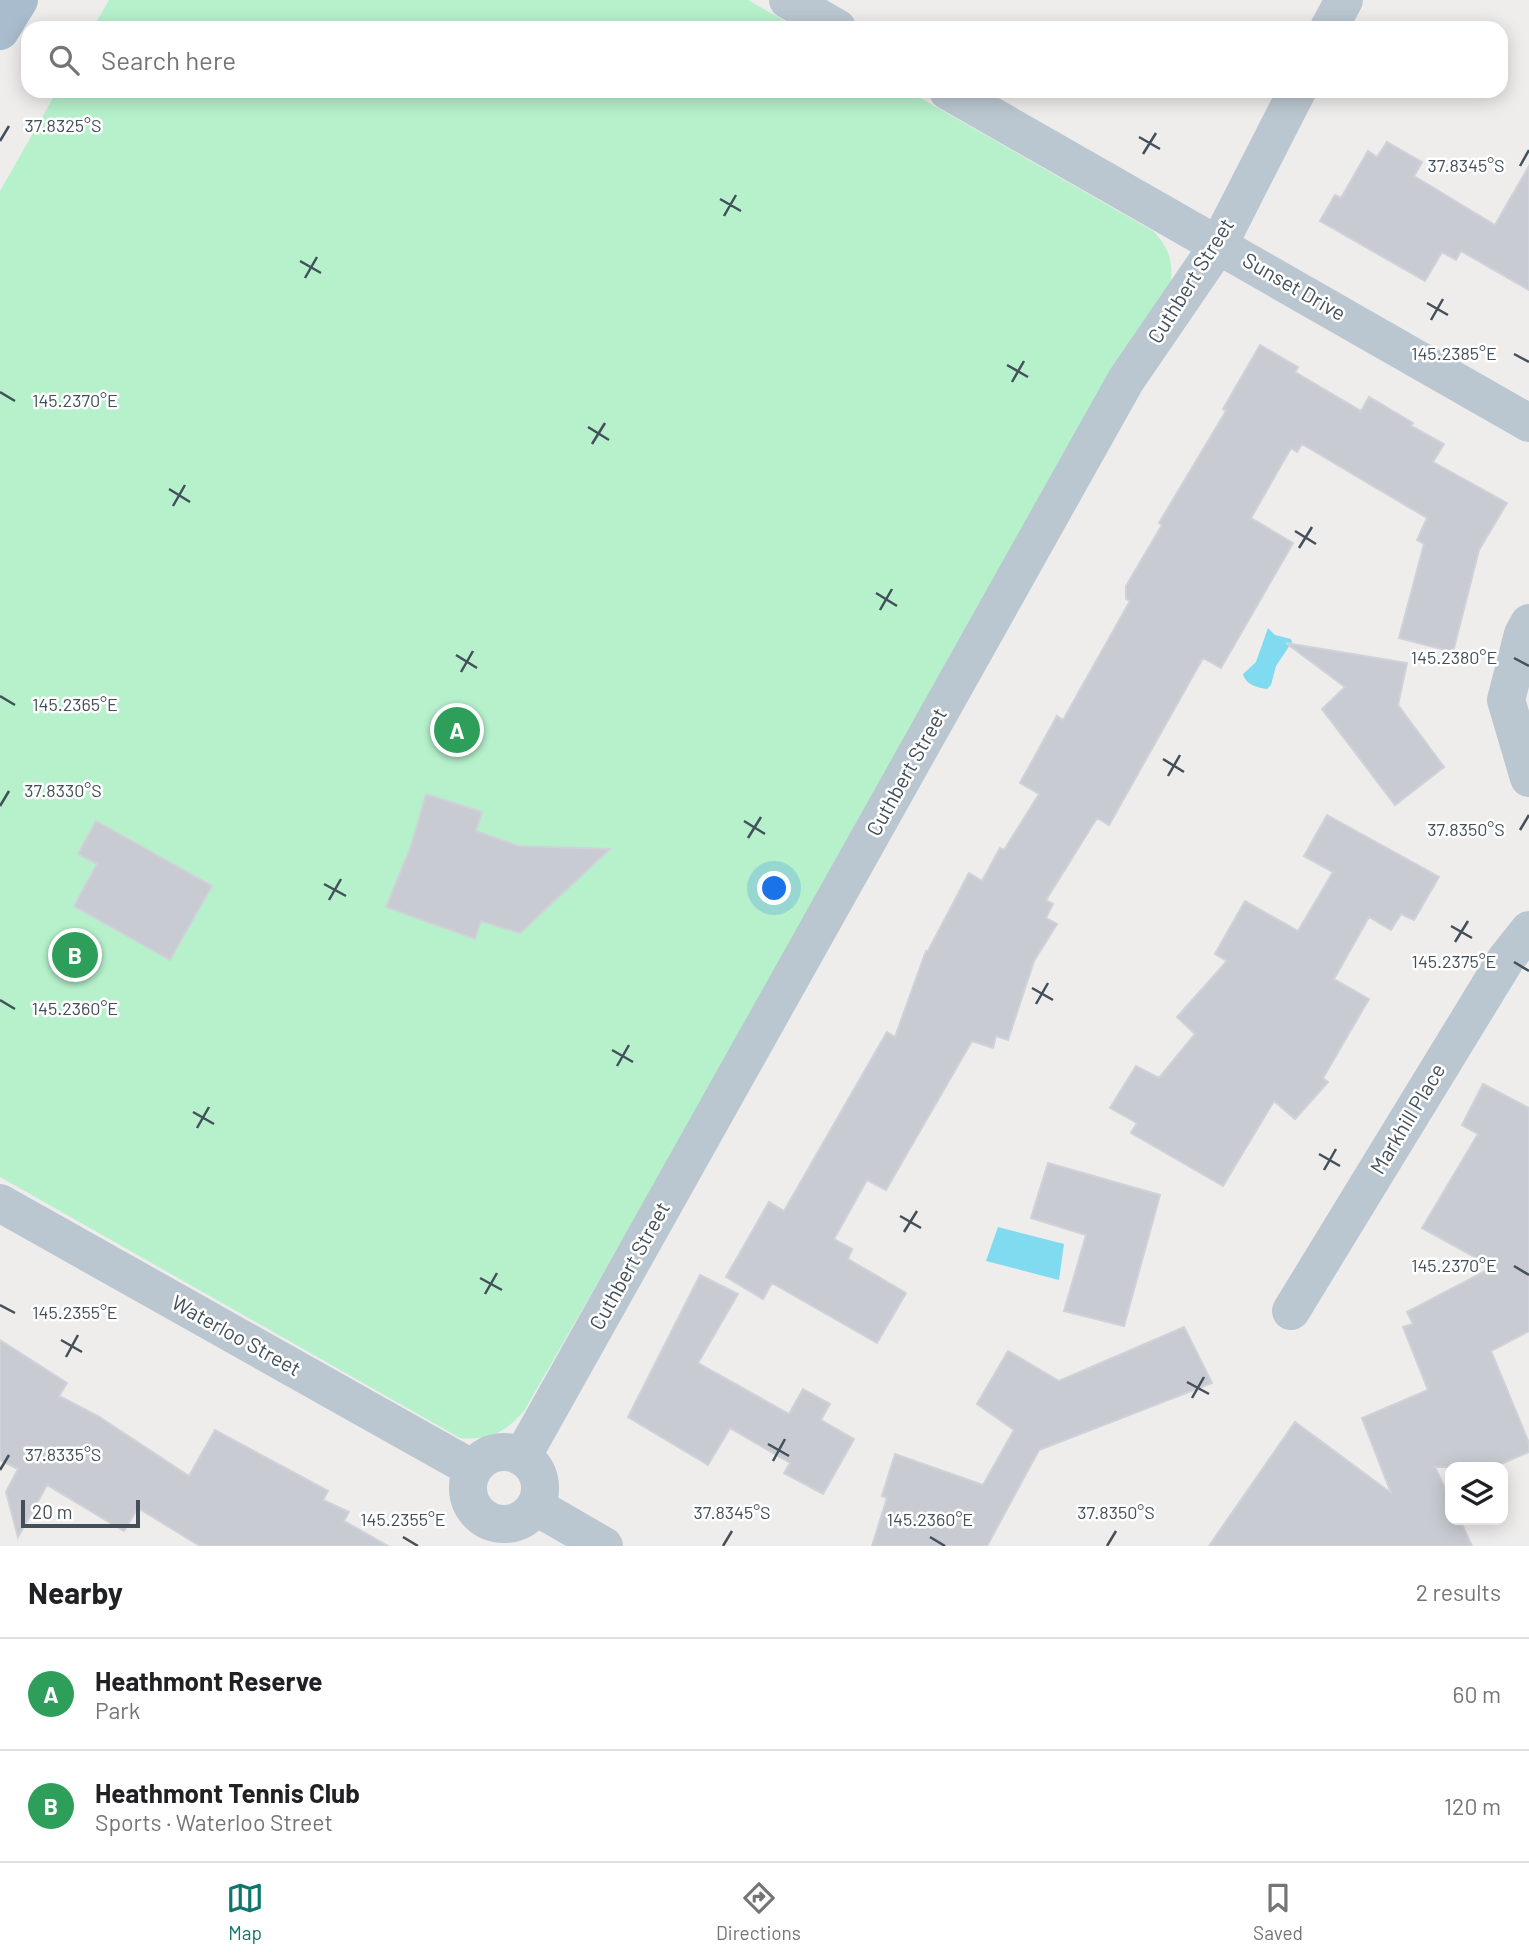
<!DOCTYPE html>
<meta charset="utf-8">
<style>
:root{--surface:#fff;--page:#f6f6f6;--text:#202124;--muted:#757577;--line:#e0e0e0;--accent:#0f766e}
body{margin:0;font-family:Barlow,sans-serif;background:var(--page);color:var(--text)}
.controls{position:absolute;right:21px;bottom:21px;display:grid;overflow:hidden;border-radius:14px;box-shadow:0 4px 18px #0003}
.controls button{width:63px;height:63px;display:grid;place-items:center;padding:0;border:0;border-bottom:2px solid var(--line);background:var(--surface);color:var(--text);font:35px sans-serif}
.scale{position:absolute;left:21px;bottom:18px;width:119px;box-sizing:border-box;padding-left:7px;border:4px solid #43505a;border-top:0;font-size:19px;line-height:24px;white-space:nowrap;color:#43505a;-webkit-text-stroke:5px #fff;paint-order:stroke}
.you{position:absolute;left:775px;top:889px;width:24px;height:24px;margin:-18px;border:5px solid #fff;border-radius:50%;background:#1a73e8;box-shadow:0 0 0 10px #1a73e833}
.badge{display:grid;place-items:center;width:46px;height:46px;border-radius:50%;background:var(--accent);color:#fff;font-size:23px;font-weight:700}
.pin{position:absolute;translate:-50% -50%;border:4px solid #fff;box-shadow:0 2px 7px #0006}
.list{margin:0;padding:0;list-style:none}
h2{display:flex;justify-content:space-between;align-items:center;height:91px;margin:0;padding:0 28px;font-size:30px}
h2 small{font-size:23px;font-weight:400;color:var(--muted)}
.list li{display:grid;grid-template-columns:46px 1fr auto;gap:21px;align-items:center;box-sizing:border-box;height:112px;padding:0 28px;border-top:2px solid var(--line)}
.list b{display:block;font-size:26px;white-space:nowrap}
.list p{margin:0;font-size:23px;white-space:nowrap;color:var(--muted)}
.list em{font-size:23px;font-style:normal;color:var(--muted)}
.icon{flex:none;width:38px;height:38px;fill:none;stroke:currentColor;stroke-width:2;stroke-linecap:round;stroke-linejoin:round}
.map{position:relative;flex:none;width:1529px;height:1546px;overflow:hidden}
.search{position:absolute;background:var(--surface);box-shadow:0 4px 18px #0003;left:21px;right:21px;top:21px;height:77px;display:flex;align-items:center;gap:18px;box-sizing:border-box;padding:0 24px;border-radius:21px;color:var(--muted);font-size:26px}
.sheet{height:315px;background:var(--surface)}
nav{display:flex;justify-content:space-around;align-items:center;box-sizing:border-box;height:98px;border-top:2px solid var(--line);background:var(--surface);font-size:19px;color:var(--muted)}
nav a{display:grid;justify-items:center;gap:4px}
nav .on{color:var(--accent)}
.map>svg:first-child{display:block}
.green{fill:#b6f1cc}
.water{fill:#80daf0}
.building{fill:#c8cbd1;stroke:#cfd2d8;stroke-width:2}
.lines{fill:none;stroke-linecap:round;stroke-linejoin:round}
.minor{stroke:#bbc7d0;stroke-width:38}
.major{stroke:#a9bccd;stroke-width:38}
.ticks{fill:none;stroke:#43505a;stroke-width:2.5}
.labels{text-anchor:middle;stroke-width:5;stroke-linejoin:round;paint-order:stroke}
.street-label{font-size:21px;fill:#43505a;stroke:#fff}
.ticks-label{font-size:18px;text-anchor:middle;fill:#43505a;stroke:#fff;stroke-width:5;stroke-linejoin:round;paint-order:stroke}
</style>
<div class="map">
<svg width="1529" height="1546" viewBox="0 0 1529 1546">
<rect width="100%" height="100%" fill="#efecec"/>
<!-- green -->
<path class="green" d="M109,0H748L797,28H93Z
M57,91H908L1153,231C1169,247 1173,261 1171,284L524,1411C506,1432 488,1441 460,1438L0,1177V191Z"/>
<!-- water -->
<path class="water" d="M1268,628L1275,635L1291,639L1292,642L1276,666L1271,685L1267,689C1258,688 1245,684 1243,674L1256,662Z
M998,1227L1064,1244L1059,1280L986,1261Z"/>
<!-- building -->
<path class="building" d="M1387,142L1422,162L1414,176L1495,225L1529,166V290L1461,251L1456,260L1442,252L1425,281L1320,221L1335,195L1341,198L1368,151L1377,157Z
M1260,345L1298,367L1295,372L1361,411L1369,397L1413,423L1411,426L1444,444L1433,462L1507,503L1479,550L1453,652L1399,638L1424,544L1417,540L1427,518L1302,444L1297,452L1291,448L1251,518L1293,543L1221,668L1203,658L1109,825L1097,818L1046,900L1053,904L1046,918L1057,924L1034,961L1008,1040L996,1036L993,1048L972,1041L886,1190L867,1180L834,1239L852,1249L848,1259L906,1293L877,1343L772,1283L763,1299L726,1277L769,1202L784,1211L887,1032L895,1037L926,951H928L969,873L982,881L1000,848L1004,850L1039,794L1020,783L1057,716L1063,720L1130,601L1126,599V586L1162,525L1159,523L1226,411L1223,409Z
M1286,643L1407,663L1398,705L1444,767L1395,805L1322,709L1345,687Z
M426,794L482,812L476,831L519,846L610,849L520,933L481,921L475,939L386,907L411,846Z
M1327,815L1439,877L1414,920L1401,914L1391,930L1369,917L1334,979L1369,999L1323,1078L1328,1082L1295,1119L1274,1101L1223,1186L1131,1133L1137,1123L1110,1108L1136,1066L1159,1078L1195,1034L1177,1017L1227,961L1215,954L1245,901L1298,931L1333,872L1304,856Z
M96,821L212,886L170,960L74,906L97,864L78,854Z
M1483,1084L1529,1108V1331L1491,1351L1529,1443V1452L1494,1467H1435L1450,1499V1520H1460L1472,1546H1209L1295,1422L1391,1493L1362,1418L1428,1390L1403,1327L1413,1324L1407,1312L1493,1267L1422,1228L1478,1134L1462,1125Z
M1048,1163L1160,1195L1124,1326L1064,1311L1086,1235L1031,1218Z
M700,1275L738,1294L698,1363L789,1414L803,1389L830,1404L821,1420L854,1439L823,1494L784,1473L790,1463L730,1428L708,1465L628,1417Z
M1184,1327L1212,1383L1039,1450L987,1546H872L887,1498L882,1496L895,1454L983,1485L1014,1430L977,1404L1008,1351L1059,1381Z
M0,1340L67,1383L59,1396L98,1416L189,1476L215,1430L328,1491L323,1500L349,1512L344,1521L388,1546H200L138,1508L124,1531L47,1485L18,1537L6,1492L18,1469L0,1460Z"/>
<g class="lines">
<!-- minor -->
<path class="minor" d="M788,0L837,28
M1329,28L1344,0
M948,91L1529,423
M1529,623L1523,634L1506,700L1529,778
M0,1203L473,1469
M1291,1311L1506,959L1529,930
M468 1488a36 36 0 1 1 72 0a36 36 0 1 1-72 0Z
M522,1457L1126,380L1219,244L1297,91
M535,1506L604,1546"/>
<!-- major -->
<path class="major" d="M0,31L19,0"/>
</g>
<!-- ticks -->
<path class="ticks" d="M1139,137L1160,149M0,141L9,126M1143,154L1156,133M1520,166L1529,150M720,199L741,211M724,216L736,195M300,261L321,273M305,278L317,257M1427,303L1448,315M1431,320L1443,299M1514,354L1529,362M1007,365L1028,377M1012,382L1024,361M0,392L15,401M588,427L609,440M592,444L605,423M169,489L190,502M173,506L185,485M1295,531L1316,544M1299,548L1312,527M876,593L897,606M880,610L892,589M456,655L477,668M1514,658L1529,666M461,672L473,651M0,696L15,705M1163,759L1184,772M1168,776L1180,755M0,806L9,791M744,821L765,834M1520,830L1529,815M748,838L761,817M324,884L346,896M329,900L341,879M1451,926L1472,938M1455,942L1468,921M1514,962L1529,971M1032,988L1053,1000M0,1000L15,1009M1036,1004L1048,983M612,1050L633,1062M617,1066L629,1045M193,1112L214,1124M197,1128L209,1107M1319,1154L1340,1166M1324,1170L1336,1149M900,1216L921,1228M904,1232L917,1211M1514,1266L1529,1275M480,1278L502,1290M485,1294L497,1273M0,1305L15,1313M61,1340L82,1352M66,1357L78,1335M1187,1382L1209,1394M1192,1398L1204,1377M768,1444L789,1456M773,1461L785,1439M0,1470L9,1455M403,1537L418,1546M930,1537L945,1546M723,1546L732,1531M1107,1546L1116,1531"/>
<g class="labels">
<!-- street labels -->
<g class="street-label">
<text transform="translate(1191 281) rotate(-58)" y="7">Cuthbert Street</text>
<text transform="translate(1294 287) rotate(30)" y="7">Sunset Drive</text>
<text transform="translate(907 772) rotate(-61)" y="7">Cuthbert Street</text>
<text transform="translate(1408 1119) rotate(-59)" y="7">Markhill Place</text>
<text transform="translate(630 1266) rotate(-61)" y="7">Cuthbert Street</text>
<text transform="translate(236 1336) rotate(29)" y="7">Waterloo Street</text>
</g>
</g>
<g class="ticks-label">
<text x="63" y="132">37.8325°S</text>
<text x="1466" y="172">37.8345°S</text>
<text x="1454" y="360">145.2385°E</text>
<text x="75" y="407">145.2370°E</text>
<text x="1454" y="664">145.2380°E</text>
<text x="75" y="711">145.2365°E</text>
<text x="63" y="797">37.8330°S</text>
<text x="1466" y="836">37.8350°S</text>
<text x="1454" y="968">145.2375°E</text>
<text x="75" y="1015">145.2360°E</text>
<text x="1454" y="1272">145.2370°E</text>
<text x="75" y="1319">145.2355°E</text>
<text x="63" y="1461">37.8335°S</text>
<text x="732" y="1519">37.8345°S</text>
<text x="1116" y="1519">37.8350°S</text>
<text x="403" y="1526">145.2355°E</text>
<text x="930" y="1526">145.2360°E</text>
</g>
</svg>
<div class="controls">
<button><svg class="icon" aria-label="layers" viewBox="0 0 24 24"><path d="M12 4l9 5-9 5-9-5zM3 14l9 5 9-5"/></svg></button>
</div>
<div class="scale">20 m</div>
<div class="you"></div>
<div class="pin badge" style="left:457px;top:730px;background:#2e9e5b">A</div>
<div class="pin badge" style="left:75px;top:955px;background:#2e9e5b">B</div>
<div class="search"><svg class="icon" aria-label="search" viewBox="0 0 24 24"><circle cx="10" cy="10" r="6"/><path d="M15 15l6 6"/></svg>Search here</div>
</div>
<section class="sheet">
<h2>Nearby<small>2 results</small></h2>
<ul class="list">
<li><span class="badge" style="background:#2e9e5b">A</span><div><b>Heathmont Reserve</b><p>Park</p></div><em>60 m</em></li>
<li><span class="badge" style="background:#2e9e5b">B</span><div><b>Heathmont Tennis Club</b><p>Sports · Waterloo Street</p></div><em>120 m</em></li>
</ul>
</section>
<nav>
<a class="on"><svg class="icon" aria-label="map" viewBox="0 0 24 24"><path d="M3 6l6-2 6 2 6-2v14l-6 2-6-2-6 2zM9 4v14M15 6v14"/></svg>Map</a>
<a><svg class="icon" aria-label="directions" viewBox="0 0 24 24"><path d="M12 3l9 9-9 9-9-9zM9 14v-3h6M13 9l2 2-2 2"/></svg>Directions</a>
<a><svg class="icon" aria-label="saved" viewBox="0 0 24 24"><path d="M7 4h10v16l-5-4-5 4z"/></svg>Saved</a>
</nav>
